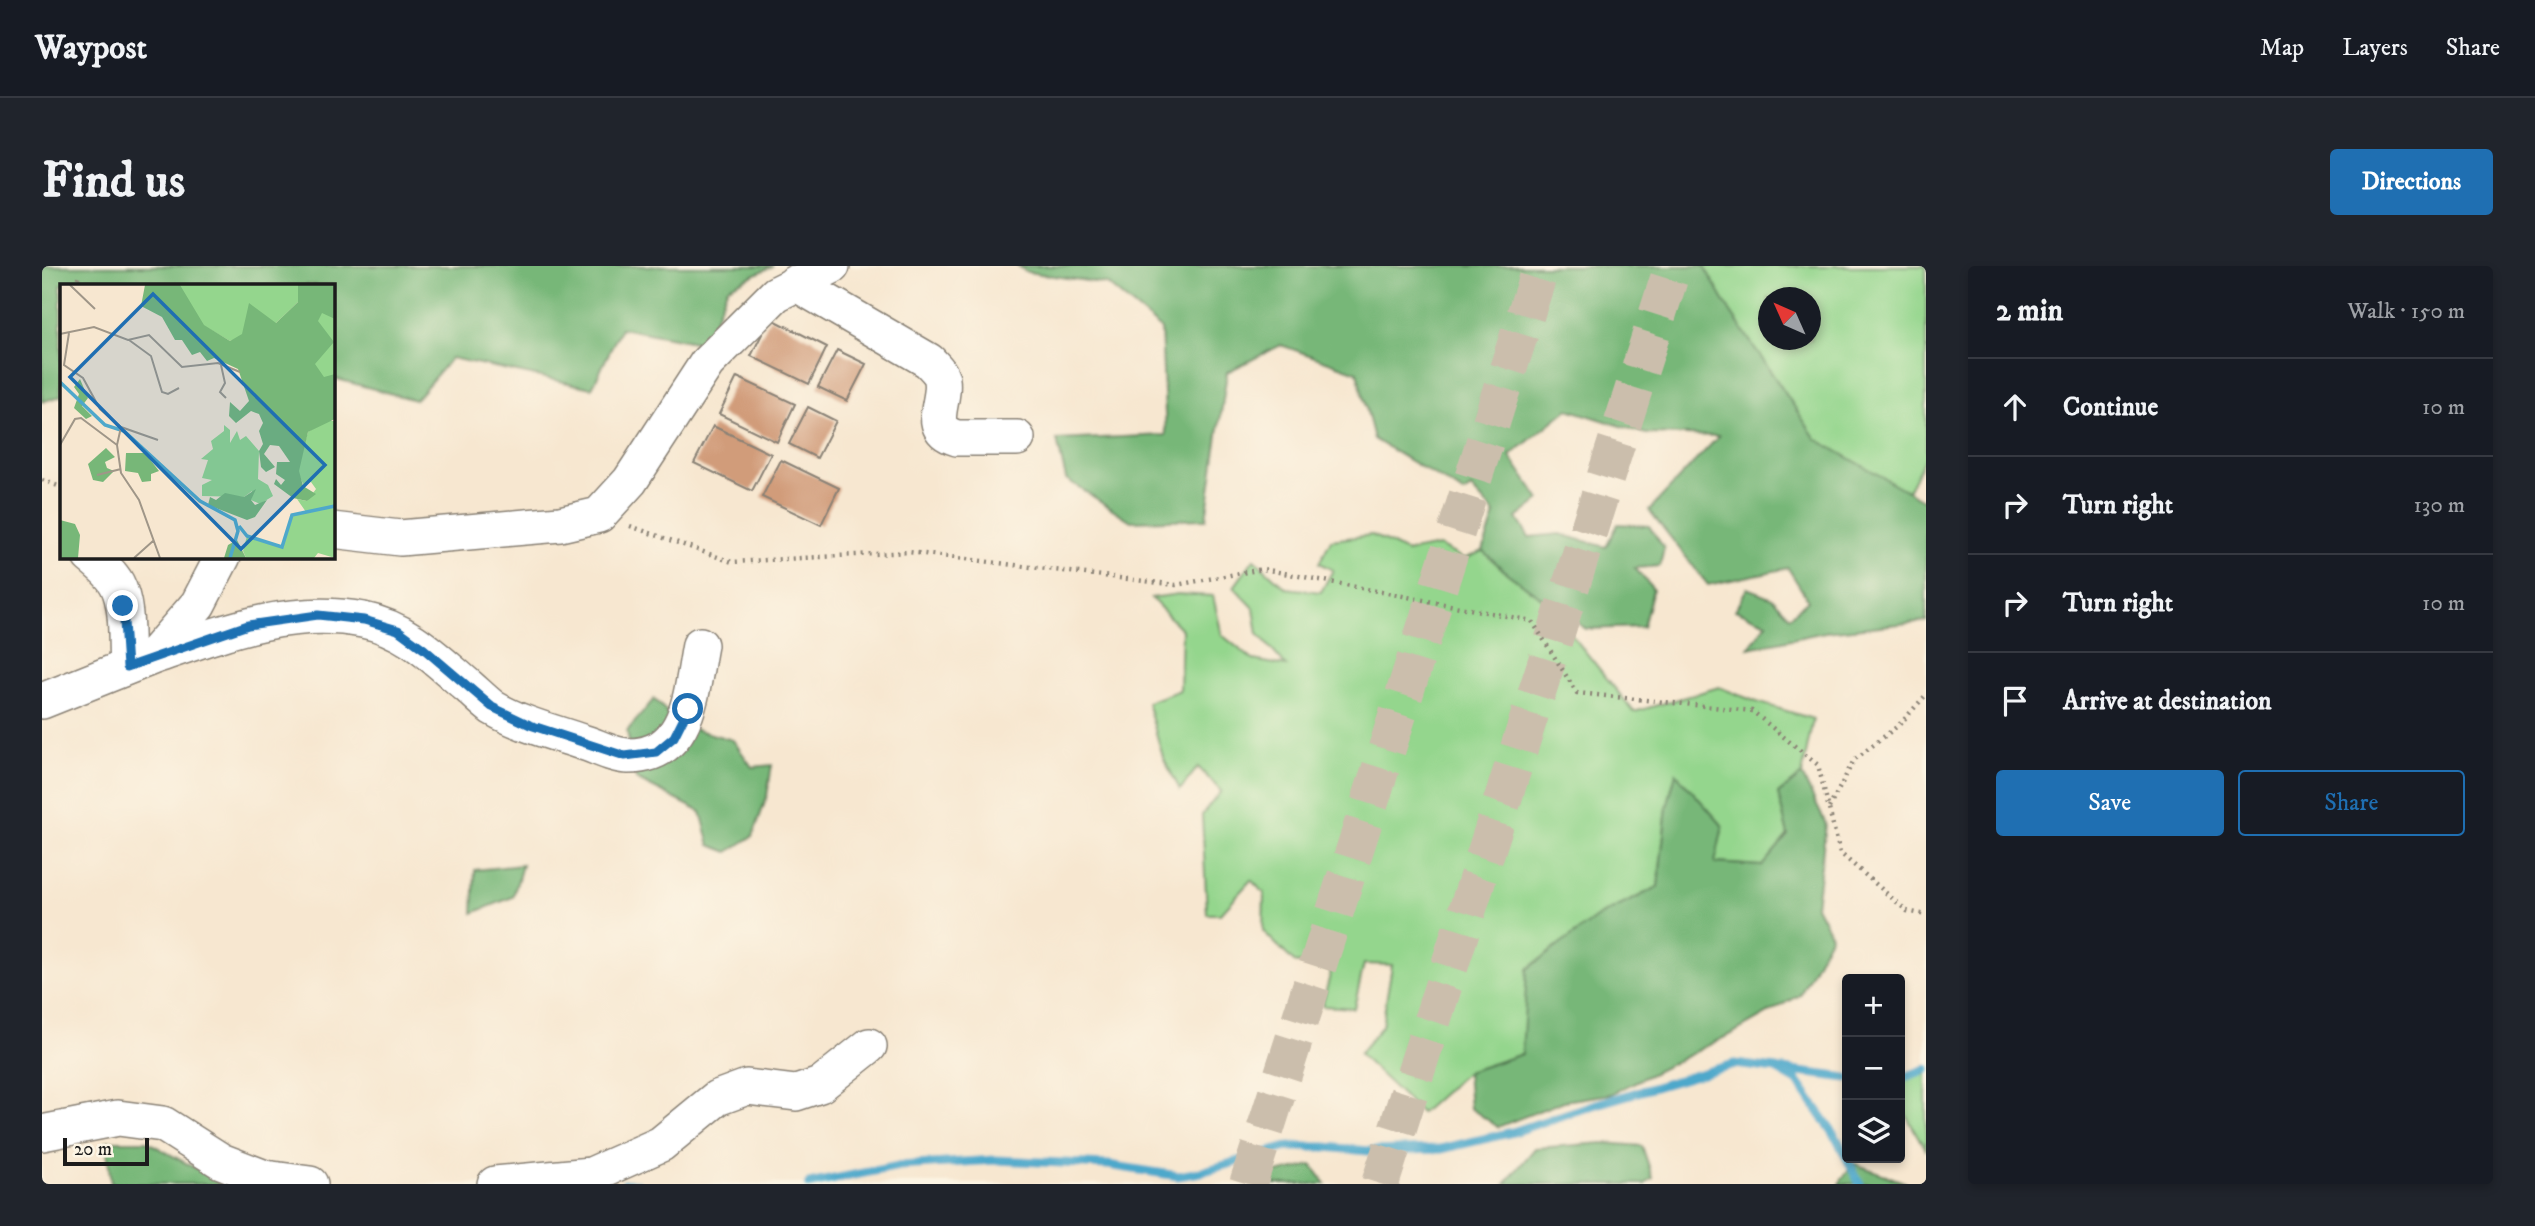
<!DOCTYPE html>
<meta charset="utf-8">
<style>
:root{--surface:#171b24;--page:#20242c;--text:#f1f3f6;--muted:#9ea1a6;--line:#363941;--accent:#1f6fb2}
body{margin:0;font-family:"IM FELL DW Pica",serif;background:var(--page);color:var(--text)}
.controls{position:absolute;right:21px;bottom:21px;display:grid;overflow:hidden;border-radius:7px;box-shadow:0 4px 10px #0003}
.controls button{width:63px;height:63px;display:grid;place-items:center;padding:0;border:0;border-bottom:2px solid var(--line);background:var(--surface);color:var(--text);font:35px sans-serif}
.compass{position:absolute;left:1716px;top:21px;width:63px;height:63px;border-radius:50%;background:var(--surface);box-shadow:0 4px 10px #0003;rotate:315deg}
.scale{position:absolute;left:21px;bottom:18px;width:86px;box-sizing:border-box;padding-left:7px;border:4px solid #1c1c1c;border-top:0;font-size:19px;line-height:24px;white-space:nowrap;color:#1c1c1c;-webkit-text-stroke:5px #fcf5e5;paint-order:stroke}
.stop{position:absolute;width:21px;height:21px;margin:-16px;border:5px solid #1f6fb2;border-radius:50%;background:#fff}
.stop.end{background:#1f6fb2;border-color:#fff;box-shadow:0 2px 7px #0008}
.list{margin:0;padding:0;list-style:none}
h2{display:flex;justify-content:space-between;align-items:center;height:91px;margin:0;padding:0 28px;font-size:30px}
h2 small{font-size:23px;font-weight:400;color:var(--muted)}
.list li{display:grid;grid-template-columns:46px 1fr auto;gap:21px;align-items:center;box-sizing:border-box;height:98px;padding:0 28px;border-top:2px solid var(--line)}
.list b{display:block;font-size:26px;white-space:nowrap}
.list em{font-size:23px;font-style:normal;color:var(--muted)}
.actions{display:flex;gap:14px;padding:21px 28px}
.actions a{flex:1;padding:16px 0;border:2px solid var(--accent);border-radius:7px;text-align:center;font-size:24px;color:var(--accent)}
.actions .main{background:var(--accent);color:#fff}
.icon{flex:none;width:38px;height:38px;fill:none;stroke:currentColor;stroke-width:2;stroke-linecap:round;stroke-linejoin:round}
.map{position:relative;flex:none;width:1884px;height:918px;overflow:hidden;border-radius:7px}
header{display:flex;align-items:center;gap:42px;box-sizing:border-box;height:98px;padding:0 35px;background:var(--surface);border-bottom:2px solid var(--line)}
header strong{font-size:33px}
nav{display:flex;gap:38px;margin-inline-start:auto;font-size:24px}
.intro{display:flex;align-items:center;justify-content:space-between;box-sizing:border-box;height:168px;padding:0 42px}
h1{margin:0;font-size:49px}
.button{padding:18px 32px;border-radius:7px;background:var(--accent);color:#fff;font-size:24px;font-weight:700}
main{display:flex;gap:42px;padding:0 42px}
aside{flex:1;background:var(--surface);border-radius:7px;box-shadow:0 4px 10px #0003}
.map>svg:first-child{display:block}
.green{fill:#94d68d;stroke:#587954;stroke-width:2;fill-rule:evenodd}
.forest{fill:#77b778;stroke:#4a6a4a;stroke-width:2}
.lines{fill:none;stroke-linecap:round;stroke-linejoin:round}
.stream{stroke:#4ea8cb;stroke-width:9}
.building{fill:#d19c7a}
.highway-tunnel{stroke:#cbbeac;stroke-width:38;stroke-dasharray:38 19;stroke-linecap:butt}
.minor-casing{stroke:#8a8276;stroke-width:38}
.path{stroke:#8a8276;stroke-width:4.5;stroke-dasharray:2 5;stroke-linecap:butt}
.minor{stroke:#fff;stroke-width:35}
.route{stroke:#1f6fb2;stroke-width:9}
.inset-river{fill:none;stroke:#4ea8cb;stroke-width:3.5}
.inset-road{fill:none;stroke:#9f9688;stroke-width:2}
.view{fill:#1f6fb2;fill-opacity:0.15;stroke:#1f6fb2;stroke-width:3.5}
.inset-edge{fill:none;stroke:#1c1c1c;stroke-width:3.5}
</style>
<header>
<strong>Waypost</strong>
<nav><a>Map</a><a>Layers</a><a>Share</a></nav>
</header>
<div class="intro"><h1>Find us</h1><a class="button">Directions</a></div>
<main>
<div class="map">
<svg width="1884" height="918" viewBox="0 0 1884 918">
<rect width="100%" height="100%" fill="#fcf5e5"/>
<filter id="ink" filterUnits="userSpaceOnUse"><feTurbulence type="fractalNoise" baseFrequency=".0143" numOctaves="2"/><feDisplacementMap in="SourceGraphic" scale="14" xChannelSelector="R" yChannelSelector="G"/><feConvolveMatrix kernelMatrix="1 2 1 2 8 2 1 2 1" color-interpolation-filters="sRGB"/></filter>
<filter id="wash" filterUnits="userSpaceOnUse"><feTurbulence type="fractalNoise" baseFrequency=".00686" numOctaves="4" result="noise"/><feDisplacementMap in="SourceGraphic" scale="28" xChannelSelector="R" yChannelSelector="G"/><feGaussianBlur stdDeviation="1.57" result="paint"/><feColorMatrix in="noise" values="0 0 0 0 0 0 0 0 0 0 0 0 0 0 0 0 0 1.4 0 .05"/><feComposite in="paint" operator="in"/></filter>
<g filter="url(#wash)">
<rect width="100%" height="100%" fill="#f7e7d0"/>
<!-- green -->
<path class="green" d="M1658,0H1884V189L1866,225L1758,181ZM1727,32H1769V74H1727Z
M1330,269L1364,286L1397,280L1422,293L1441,285L1466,308L1501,333L1592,446L1677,421L1715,436L1771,453L1760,509L1736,528L1746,569L1721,600L1672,597L1681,560L1634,508L1625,541L1616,621L1557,650L1480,788L1425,806L1379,847L1317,788L1340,760L1350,699L1322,698L1312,742L1280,740L1289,705L1252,696L1221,665L1222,627L1209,614L1178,648H1165L1160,549L1179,525L1156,501L1138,524L1121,491L1105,436L1138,424L1140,364L1109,332L1136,328L1171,330L1180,369L1211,394L1244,400L1216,368L1212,342L1192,321L1212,293L1244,322L1279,326L1291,304L1277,297L1289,274Z
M1884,803V885L1858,838V813Z"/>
<!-- forest -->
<path class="forest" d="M0,0H731L686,21L663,78L579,62L550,122L409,92L373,134L291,112L290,19H19V130L0,136Z
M976,0H1662L1688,45L1774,173L1881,234L1884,233V355L1783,366L1707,382L1725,357L1693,344L1705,322L1731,332L1748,350L1766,334L1746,302L1666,319L1607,244L1677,170L1604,168L1526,143L1468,190L1498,234L1475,252L1487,271L1518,268L1564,281L1576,258L1607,260L1622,282L1618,300L1593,302L1611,323L1601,361L1544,363L1466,308L1441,285L1453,248L1429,222L1422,227L1332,173L1315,106L1239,79L1185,106L1164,253L1089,255L1024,213L1015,174L1124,169L1119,63L1065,18L985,6Z
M612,433L638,459L691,474L710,501L730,499L725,530L711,570L686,586L668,579L659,546L594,513L585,465Z
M1634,507L1681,560L1673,597L1720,600L1746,569L1736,528L1760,509L1784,558L1774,640L1789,669L1758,729L1691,767L1569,828L1522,835L1456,861L1428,842L1425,806L1480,788L1485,703L1557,650L1616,621L1625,541Z
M480,599L471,631L431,647L433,604Z
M64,875H104L182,918H69Z
M1562,877L1600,880L1611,912L1603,918H1463L1493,882Z
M1811,897L1864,917V918H1797Z
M1270,899L1284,918H1232L1230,908Z"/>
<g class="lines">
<!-- stream -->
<path class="stream" d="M1741,804L1805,812
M1858,813L1884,803
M583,918H596
M767,918L857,900L953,894L1066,899L1136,910L1159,906L1245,881H1284L1327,885L1399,883L1471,866L1551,839L1692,798L1734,803L1755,815L1793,869L1818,918"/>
</g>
<g id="blocks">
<!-- building -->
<path class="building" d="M728,52L785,81L767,118L709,90Z
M795,84L824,98L805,135L776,121Z
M695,111L753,138L735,176L677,148Z
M766,141L794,155L775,192L747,178Z
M671,160L729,188L710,225L652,197Z
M739,194L797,222L779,259L720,231Z"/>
</g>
</g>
<g filter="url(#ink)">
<use href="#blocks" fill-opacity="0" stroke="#8a8276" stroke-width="2"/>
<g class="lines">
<!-- highway-tunnel -->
<path class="highway-tunnel" d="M1206,918L1499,0
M1338,918L1631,0"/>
<defs>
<path id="minor" d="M753,17L887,95C892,101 899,106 900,114C904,136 882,163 915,172H975
M290,264L358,272L518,258L557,249L588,215L665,97L734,28L790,0
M48,290C58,298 69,307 75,318C87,341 83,376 85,401
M110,391C179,367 247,340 321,354C366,363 394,393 427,421C435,428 443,436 451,442C478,458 511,466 540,476C554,480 572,490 586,490C648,490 649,426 658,379
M0,435L110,391L156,338L181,290
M0,867L76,852L121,858L179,895L223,912L268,918
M453,918L549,909L619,878L675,832L705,821L754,827L778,819L827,780"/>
</defs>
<!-- minor casing -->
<use href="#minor" class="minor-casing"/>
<!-- path -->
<path class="path" d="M34,19L37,8
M0,214L19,221
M588,260L690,296L867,286L1134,319L1221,303L1490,355L1535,427L1710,445L1776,499L1798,587L1865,645L1884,649
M1787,542L1812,494L1857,459L1884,429"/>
<!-- minor -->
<use href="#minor" class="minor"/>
</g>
</g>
<g class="lines" filter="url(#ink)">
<!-- route -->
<path class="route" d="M81,340L85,401L206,359L276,349L322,354L356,364L382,383L450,441L488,459L583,490L614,486L632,471L646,443"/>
</g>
<!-- overview -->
<g transform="translate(18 18)">
<rect width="275" height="275" fill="#f7e7d0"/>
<path d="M118,1H238V18L216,39L170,57L141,40ZM260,26L275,31V91L265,95L251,81L253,39ZM265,137H275V274L258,269L254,274H186L183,267L187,252L222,263L232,231L246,228L237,215L247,217L256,205L251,198L243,200L237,186L248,148ZM164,141L170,146V159L177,147L180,156L186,152L199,167L198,195L208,201L213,212L200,220L191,216L192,207L184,213L142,212V201L152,196L142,194L148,176L141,175L153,165L151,157L164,147Z" fill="#94d68d"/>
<path d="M85,1H120L144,41L170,57L182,50L189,19L216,39L238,18V1H275V35L262,29L258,37L274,58L255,80L264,93L275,90V135L248,148L239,187L243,202L256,210L247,217L233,214L214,200L216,195L221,201L225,196L216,190L217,178H230L219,162L210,161L204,170L215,183L206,188L201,183L199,167L203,160L199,147L203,139L199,130L191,127L176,139L169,132L170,118L180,127L189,117L178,85L154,74L147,77L140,68L132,71L122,56H115L102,33L81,22ZM20,95L28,114L22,122L32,132L26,135L14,124L19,110L14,103ZM46,164L55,173L45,178L47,184L54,187L43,198L33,196L28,180ZM66,169H85L99,187L91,190V197L82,198L78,189L65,187ZM196,205L191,216L195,221L207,216L195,233L187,236L148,221L150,213L156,216L165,209L184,213ZM0,236L15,240L20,251L18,274H0ZM177,256L186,274H164L168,261Z" fill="#77b778"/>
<path class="inset-river" d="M0,98L45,141L64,147L140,217L175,236L178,247L170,274M179,242L187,252L222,263L232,231L275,222"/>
<path class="inset-road" d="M10,1L35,25M9,49L4,81L23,94L40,125L61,143L98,156M0,50L34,43L68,56L89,51L122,83L158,79L180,88M69,56L91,72L102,108L108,110L119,104M161,81L165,99L160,108L166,114M61,143L57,161L61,189L79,216L100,274M0,161L15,135L21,134L57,161M37,191L61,185M74,274L93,257"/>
<path class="view" d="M93,10L265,181L181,265L10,93Z"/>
<rect width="275" height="275" class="inset-edge"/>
</g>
</svg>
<div class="controls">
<button>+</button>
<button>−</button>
<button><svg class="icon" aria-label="layers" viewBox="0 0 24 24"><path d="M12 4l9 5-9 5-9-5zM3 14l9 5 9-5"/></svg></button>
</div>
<svg class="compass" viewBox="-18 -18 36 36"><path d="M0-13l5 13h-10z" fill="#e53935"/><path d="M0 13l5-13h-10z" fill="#9ea1a6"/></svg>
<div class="scale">20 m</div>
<div class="stop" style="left:646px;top:443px"></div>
<div class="stop end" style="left:81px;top:340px"></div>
</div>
<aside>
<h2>2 min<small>Walk · 150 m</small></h2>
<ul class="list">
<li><svg class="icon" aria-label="ahead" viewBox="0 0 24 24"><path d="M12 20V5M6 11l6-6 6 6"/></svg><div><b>Continue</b></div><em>10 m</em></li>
<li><svg class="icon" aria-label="right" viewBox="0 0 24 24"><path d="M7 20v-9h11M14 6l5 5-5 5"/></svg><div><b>Turn right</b></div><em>130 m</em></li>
<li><svg class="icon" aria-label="right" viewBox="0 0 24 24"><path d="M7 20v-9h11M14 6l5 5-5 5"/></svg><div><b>Turn right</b></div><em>10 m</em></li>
<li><svg class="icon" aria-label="arrive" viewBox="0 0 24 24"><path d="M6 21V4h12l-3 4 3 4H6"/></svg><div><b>Arrive at destination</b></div></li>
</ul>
<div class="actions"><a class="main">Save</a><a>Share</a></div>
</aside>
</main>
